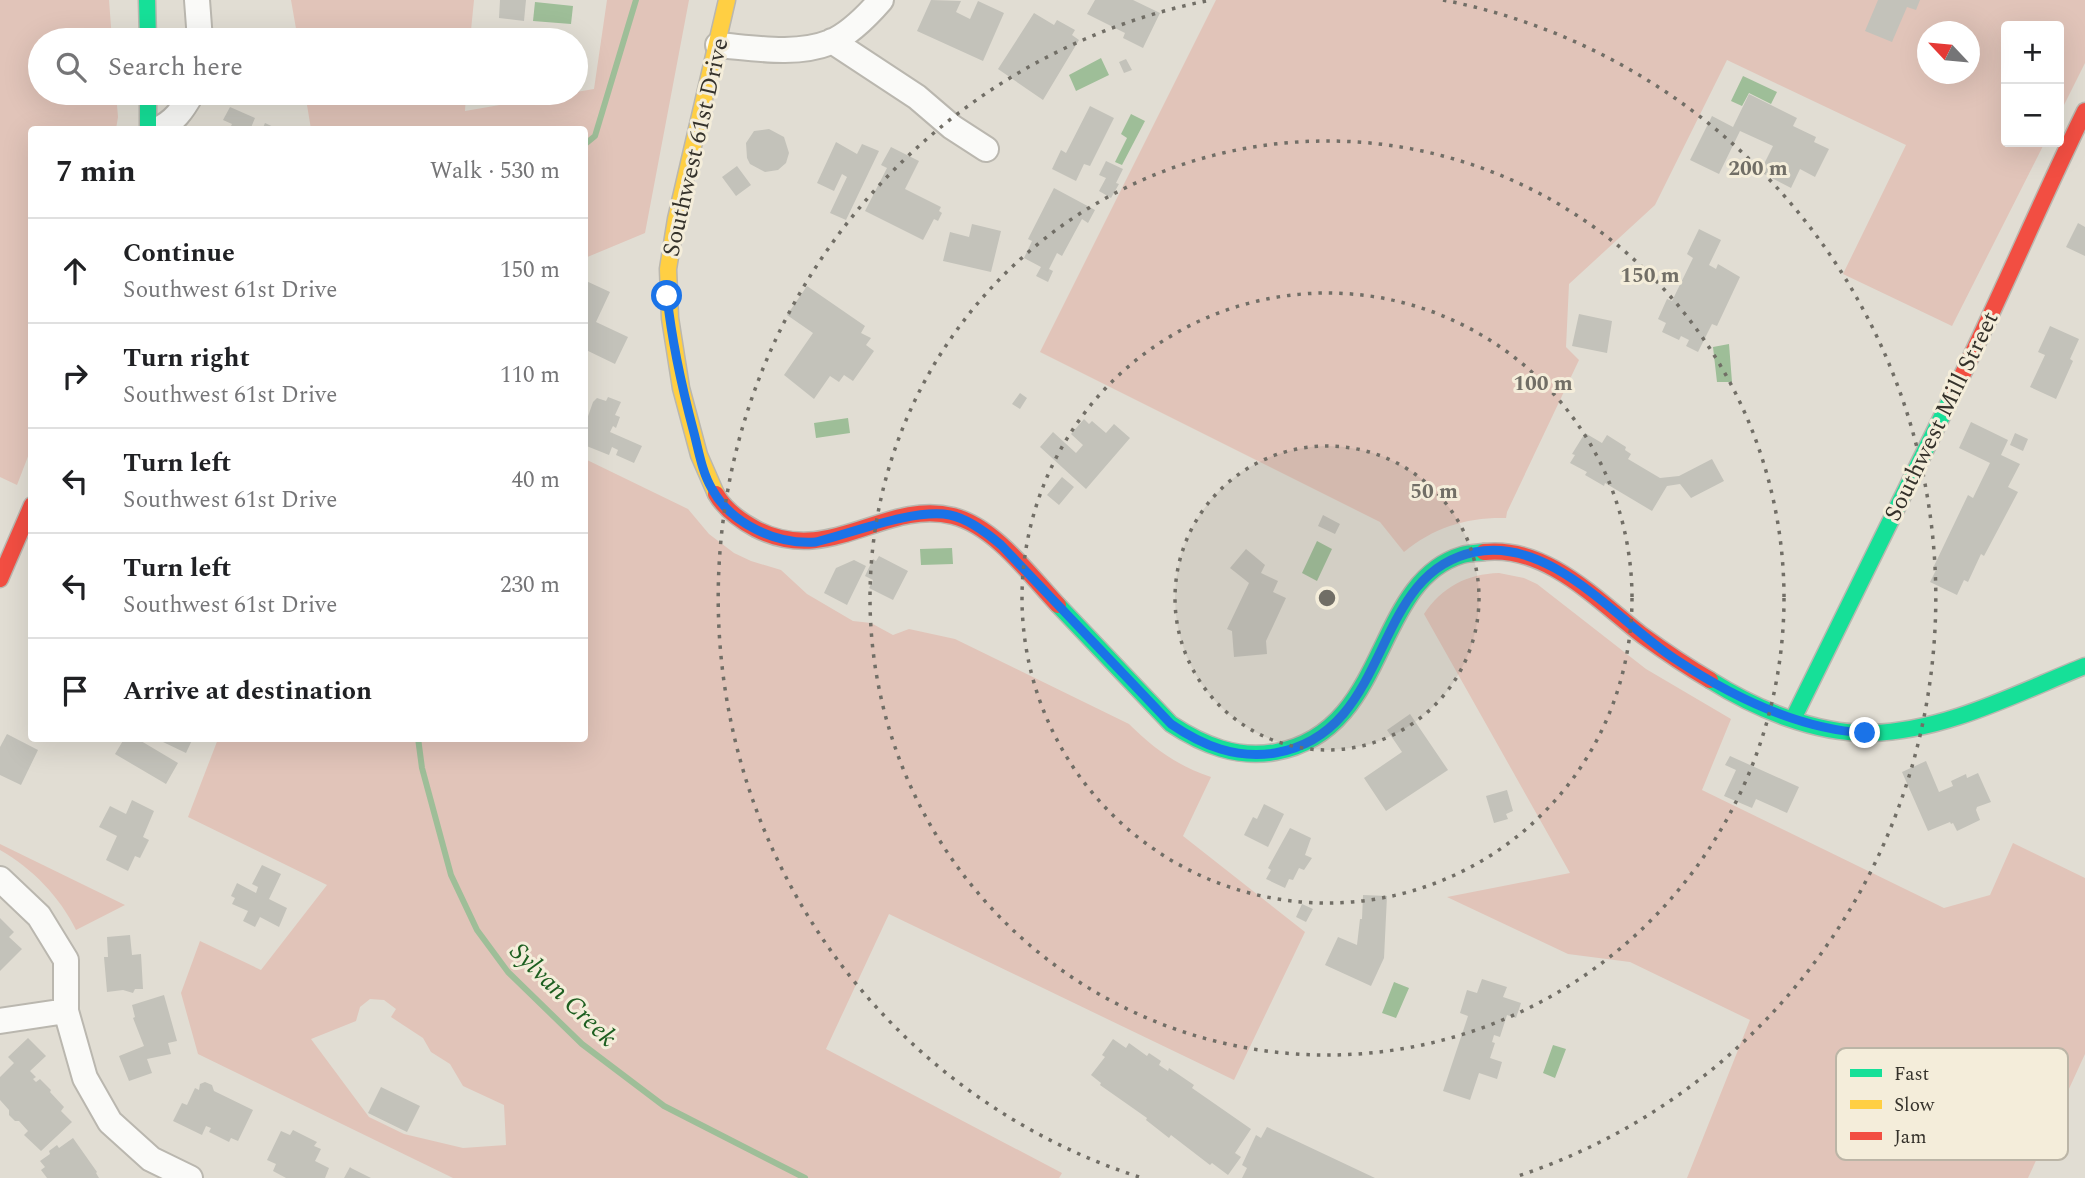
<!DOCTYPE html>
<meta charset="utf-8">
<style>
:root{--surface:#fff;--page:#f6f6f6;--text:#202124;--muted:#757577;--line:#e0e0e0}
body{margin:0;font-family:Spectral,serif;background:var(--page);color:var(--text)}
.controls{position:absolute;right:21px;top:21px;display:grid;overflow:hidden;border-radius:7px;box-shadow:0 7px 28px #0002}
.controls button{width:63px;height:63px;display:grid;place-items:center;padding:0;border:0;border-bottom:2px solid var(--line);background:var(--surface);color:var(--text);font:35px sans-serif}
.compass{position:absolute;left:1917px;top:21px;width:63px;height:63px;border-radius:50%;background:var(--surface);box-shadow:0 7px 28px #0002;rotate:296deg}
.stop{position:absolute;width:21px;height:21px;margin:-16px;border:5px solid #1a73e8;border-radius:50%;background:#fff}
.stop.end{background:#1a73e8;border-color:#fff;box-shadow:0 2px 7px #0008}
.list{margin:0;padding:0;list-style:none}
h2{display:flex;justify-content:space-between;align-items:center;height:91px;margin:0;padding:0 28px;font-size:30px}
h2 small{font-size:23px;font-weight:400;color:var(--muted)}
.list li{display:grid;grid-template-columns:46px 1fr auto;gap:21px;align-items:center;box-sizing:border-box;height:105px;padding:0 28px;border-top:2px solid var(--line)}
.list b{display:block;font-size:26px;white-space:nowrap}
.list p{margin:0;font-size:23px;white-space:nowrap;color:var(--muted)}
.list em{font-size:23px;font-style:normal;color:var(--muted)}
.icon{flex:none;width:38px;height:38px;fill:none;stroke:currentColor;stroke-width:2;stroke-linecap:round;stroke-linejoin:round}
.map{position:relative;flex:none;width:2085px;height:1178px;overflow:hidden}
.search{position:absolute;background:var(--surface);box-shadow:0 7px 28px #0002;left:28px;top:28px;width:560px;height:77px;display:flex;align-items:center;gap:18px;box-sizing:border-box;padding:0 24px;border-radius:38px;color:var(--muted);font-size:26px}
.panel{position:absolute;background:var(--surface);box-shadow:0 7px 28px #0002;left:28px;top:126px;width:560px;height:616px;border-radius:7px}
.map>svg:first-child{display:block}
.green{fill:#e1c4b9;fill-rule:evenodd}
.water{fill:#9ebe98}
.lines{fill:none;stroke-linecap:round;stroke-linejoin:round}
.stream{stroke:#9ebe98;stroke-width:6}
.building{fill:#c3c2ba}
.street-casing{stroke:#bab7af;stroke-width:28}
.fast-casing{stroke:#bab7af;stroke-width:19}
.slow-casing{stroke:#bab7af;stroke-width:19}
.jam-casing{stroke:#bab7af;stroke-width:19}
.street{stroke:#fafaf8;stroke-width:24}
.fast{stroke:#16e098;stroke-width:16}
.slow{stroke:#ffcf43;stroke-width:16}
.jam{stroke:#f24e42;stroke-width:16}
.route{stroke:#1a73e8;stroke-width:9}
.ring{fill:none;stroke:#716e66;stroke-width:3.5;stroke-dasharray:3.5 7}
.labels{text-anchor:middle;stroke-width:6;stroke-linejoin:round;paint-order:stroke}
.street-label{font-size:24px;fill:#35322b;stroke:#f4edda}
.water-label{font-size:26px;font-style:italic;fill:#1d5f20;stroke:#f4edda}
.key{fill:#f4edda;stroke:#bbb5a6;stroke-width:2}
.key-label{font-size:19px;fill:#35322b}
.centre{fill:#716e66;stroke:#f4edda;stroke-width:3.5}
.ring-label{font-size:21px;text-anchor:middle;font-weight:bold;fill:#716e66;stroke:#f4edda;stroke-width:6;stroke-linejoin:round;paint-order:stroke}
</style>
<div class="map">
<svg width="2085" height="1178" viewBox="0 0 2085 1178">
<rect width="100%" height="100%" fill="#e1ddd3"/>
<!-- green -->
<path class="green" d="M0,0H109L112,40H40V93H116L118,117L116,129L32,130V446L17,485L0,477Z
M291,0H474L470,40H298Z
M607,0H689L645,233L585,258L584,130L311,129L305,93H466L465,111L594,89Z
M1216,0H2085V63L2059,115V26H2006V142H2045L1952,326L1843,274L1906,145L1727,60L1655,205L1569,284L1566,347L1579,360L1507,512L1506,518C1468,517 1434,527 1404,552L1380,522L1040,352ZM1927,32H1969V74H1927Z
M585,459L688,509L709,534L734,553L751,561L781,570L807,594L853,621L871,623L893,635L909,629L955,639L1129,724C1154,749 1178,766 1211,777L1183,836L1305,932L1234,1080L889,914L826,1049L1062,1173L1059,1178H453L198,1054L181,993L200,941L261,970L327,885L188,817L218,739L584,738ZM370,999L384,1000L396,1009L391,1017L423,1038L431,1052L450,1064L463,1086L504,1105L506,1145L463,1148L404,1134L369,1117L311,1039L356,1021L360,1007Z
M1499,573L1524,578L1537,584L1646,669L1731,719L1702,790L1944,908L1990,895L2013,843L2085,878V1054L2028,1178H1687L1750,1020L1630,962L1568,954L1447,897L1570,873L1424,614C1442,587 1467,574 1499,573Z
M0,844L125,905L76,930C60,897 32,868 0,850Z"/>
<!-- water -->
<path class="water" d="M535,2L573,6L571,24L533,21Z
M1101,58L1109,75L1076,91L1069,75Z
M1743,76L1777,92L1771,104L1749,93L1742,106L1731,101Z
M1131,114L1145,121L1122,165L1115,162L1127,138L1121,134Z
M1729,344L1732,382H1717L1713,347Z
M848,418L850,433L816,438L814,423Z
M1317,541L1332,549L1317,581L1302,573Z
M952,548L953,564L921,565L920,549Z
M1394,982L1409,988L1396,1018L1382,1013Z
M1553,1045L1566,1049L1555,1078L1543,1073Z"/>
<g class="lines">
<!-- stream -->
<path class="stream" d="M584,145L595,136L636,0
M418,738L422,768L451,875L477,930L508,972L582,1044L664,1106L805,1178"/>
</g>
<!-- building -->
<path class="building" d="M500,0H526L524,21L499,18Z
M931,0L961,1L956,12L970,19L978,1L1004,13L983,61L917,31Z
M1095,0H1133L1160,13L1143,48L1123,38L1125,33L1087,14Z
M1878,0H1920L1916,10L1907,7L1892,42L1865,31Z
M1034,13L1054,25L1057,20L1075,30L1072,35L1079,40L1043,100L998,69Z
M225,32L244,38L243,40H223Z
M1126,59L1132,70L1124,73L1119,62Z
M576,62L587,64L580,89L576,88Z
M1749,94L1797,118L1793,126L1816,137L1814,142L1829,149L1815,177L1800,169L1791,188L1760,172L1773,146L1740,131L1719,174L1690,160L1712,116L1733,127Z
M1090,106L1114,118L1090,166L1084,164L1076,181L1052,169L1061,150L1066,153Z
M230,107L255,118L250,130H229L232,124L223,120Z
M265,123L280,130H262Z
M769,129L784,137L789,153L786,163L778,170L765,172L750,164L747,158L746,143L754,131Z
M836,142L857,154L862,144L879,151L846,220L830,213L847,177L842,174L834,191L817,183Z
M891,147L919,161L905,189L941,207L939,211L942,213L938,221L934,219L923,240L865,211L887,168L881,165Z
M1106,161L1123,169L1116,183L1119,184L1111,198L1099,191L1106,178L1099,175Z
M737,166L751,185L736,196L722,177Z
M1054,188L1095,210L1088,223L1082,219L1062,256L1057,253L1049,269L1053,271L1048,282L1036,276L1041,267L1024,258L1032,241L1028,239Z
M2078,223L2085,227V256L2066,247Z
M972,224L1001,231L991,272L943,261L950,232L969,237Z
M1699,229L1721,240L1709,265L1716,269L1718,264L1740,277L1717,326L1712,324L1698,352L1686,346L1689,340L1681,336L1679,340L1662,332L1666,323L1658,319L1667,299L1672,301L1693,258L1687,254Z
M584,280L610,292L596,322L628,337L615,364L584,349Z
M807,286L865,326L861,333L871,338L866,345L874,351L853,381L844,375L839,382L830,376L814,399L784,375L813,333L787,315Z
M1579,314L1612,321L1607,353L1572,346Z
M2050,326L2079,339L2070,359L2073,361L2056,399L2030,387L2045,355L2038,352Z
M1020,393L1027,398L1020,409L1012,404Z
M608,397L621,402L615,415L620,417L616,428L613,426L610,432L642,446L634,463L616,455L618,450L612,447L609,455L584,445V421L586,422L593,402L597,398L606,401Z
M1084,419L1089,424L1092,421L1106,433L1114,424L1130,438L1086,489L1040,447L1053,432L1076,453L1083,445L1071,434Z
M1971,422L2008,440L2001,455L2020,464L2008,487L2018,492L1984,556L1981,554L1968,582L1964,580L1957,595L1930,582L1937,568L1934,566L1968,495L1973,498L1990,463L1959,448Z
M1585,433L1602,443L1607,435L1626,447L1625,450L1631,454L1628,459L1660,478L1679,476L1712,459L1724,481L1691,498L1680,484L1667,486L1652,511L1605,483L1604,486L1585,475L1587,472L1570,463L1575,455L1572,454Z
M2015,433L2028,439L2023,451L2010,445Z
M1062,477L1074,487L1059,505L1047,495Z
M1323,515L1340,524L1335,534L1318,526Z
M1246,549L1265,565L1261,573L1278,581L1273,592L1286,598L1266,641L1267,654L1234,657L1232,631L1227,629L1249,583L1230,568Z
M879,556L908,571L893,600L869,588L873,580L865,576L873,559L876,561Z
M854,560L866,566L847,605L824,593L836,568Z
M1410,714L1448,770L1386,811L1364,778L1402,752L1387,730Z
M7,734L38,750L21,785L0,775V747Z
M129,738H136L178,763L166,784L115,754L124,739L127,741Z
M164,738H193L186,753L163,742Z
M1730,756L1799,787L1787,813L1756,799L1752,808L1724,796L1736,770L1725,765Z
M1926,761L1939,792L1953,786L1951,781L1966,774L1967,778L1978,773L1991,802L1977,807L1976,810L1980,820L1957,831L1953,823L1951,824L1950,822L1928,831L1902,772Z
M1507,790L1513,811L1506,814L1508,819L1494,823L1486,796Z
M132,800L154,811L143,837L149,840L140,858L135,856L128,871L106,860L117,836L99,827L110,806L126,814Z
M1264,804L1284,814L1268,847L1244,835L1253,817L1257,819Z
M1290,828L1311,838L1305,855L1312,858L1304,870L1299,868L1293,880L1289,879L1285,888L1266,879L1271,870L1268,868Z
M262,865L281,874L269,899L287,908L279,927L260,917L255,927L243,921L248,911L232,904L235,898L231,896L237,883L256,893L258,887L252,884Z
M1363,895L1387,896L1384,958L1371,986L1325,965L1338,937L1357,945L1360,919H1362Z
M1302,904L1313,909L1306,922L1296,917Z
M0,918L14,932L9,937L22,949L0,971Z
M130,935L132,955L141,954L143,989H135L133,993L123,990L107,992L104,957H108L107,937Z
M1482,979L1507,987L1503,997L1521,1003L1516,1018L1507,1015L1500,1037L1494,1035L1492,1042L1495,1043L1490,1058L1502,1062L1497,1079L1479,1073L1470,1100L1443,1091L1468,1016L1460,1013L1467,990L1477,993Z
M164,995L177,1041L168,1043L171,1054L147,1059L152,1073L129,1081L119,1056L144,1046L133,1018L135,1017L132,1005Z
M28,1038L46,1056L30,1071L36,1077L33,1079L36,1082L40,1079L51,1090L50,1092L64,1107L61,1111L72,1122L41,1151L24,1135L28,1131L19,1121H15L9,1115V1110L0,1100V1077L14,1063L8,1057Z
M1113,1039L1126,1048L1129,1043L1147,1056L1149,1053L1161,1061L1159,1065L1168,1071L1169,1068L1194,1085L1192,1088L1251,1129L1235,1153L1241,1157L1228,1175L1212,1163L1210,1165L1171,1135L1169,1138L1146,1120L1147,1118L1100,1085L1101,1083L1091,1075L1105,1057L1102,1055Z
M205,1082L212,1085L214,1091L253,1110L238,1141L231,1138L229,1142L209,1132L211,1128L206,1126L202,1135L173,1121L182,1103L187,1105L195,1088L199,1090L200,1084Z
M381,1087L420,1106L407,1132L368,1113Z
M1267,1127L1375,1178H1242L1247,1168L1242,1165L1256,1135L1261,1138Z
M293,1130L317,1142L314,1146L321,1149L315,1161L329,1168L325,1178H286L273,1171L276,1164L267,1160L281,1131L290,1135Z
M73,1138L97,1172L96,1173L99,1178H47L41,1170L45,1167L40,1161L50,1154L49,1151L57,1145L59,1148Z
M350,1167L351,1168L371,1178H344Z"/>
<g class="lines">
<defs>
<path id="street" d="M197,0L200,40
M832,41L917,97L952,127L986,149
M718,45C754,48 796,56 831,42C849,34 868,15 881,0
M156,130C174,123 183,109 192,93
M0,879L39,916L66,960V1011L85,1078L110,1122L151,1159L190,1178
M0,1021L66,1011"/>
<path id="fast" d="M147,0L148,40
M148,93V130
M1058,605L1171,724C1203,745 1237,759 1276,752C1390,731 1372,582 1462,555C1469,553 1477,553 1484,552
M1710,680C1756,709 1815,734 1871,733C1946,731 2017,693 2085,666
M1793,719L1953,394"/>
<path id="slow" d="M716,494L699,455L681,388L670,318L668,269L676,219L727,0"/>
<path id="jam" d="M1953,394C1999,301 2039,205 2085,111
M716,494C725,510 741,521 756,529C830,567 885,499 953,516C994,526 1030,575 1058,605
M1484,552C1546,545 1597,600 1642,635C1664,651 1686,666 1710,680
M0,579L32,505"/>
</defs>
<!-- street casing -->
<use href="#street" class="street-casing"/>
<!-- fast casing -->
<use href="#fast" class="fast-casing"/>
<!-- slow casing -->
<use href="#slow" class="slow-casing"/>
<!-- jam casing -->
<use href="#jam" class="jam-casing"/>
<!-- street -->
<use href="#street" class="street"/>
<!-- fast -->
<use href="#fast" class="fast"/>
<!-- slow -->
<use href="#slow" class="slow"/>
<!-- jam -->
<use href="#jam" class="jam"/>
</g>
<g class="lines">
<!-- route -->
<path class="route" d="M667,296C672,343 682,388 694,433C699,452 702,472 712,489C731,524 777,545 816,542C852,533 915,508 950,515C969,519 987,533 1001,545L1171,724C1203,746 1236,759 1275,753C1395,732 1368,573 1475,552C1552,537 1617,621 1675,659C1731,696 1797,729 1865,733"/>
</g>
<!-- distance rings -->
<circle cx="1327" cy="598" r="152" fill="#716e66" fill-opacity=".12"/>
<g class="ring">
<circle cx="1327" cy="598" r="152"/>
<circle cx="1327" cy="598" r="305"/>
<circle cx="1327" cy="598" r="457"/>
<path d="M1139 1177A609 609 0 0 1 1211 0M1443 0A609 609 0 0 1 1515 1177"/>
</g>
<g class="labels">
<!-- street labels -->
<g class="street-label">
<text transform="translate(695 147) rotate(-77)" y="8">Southwest 61st Drive</text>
<text transform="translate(1941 416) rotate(-64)" y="8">Southwest Mill Street</text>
</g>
<!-- water labels -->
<g class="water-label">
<text transform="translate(564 994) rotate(44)" y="9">Sylvan Creek</text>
</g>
</g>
<!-- legend -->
<rect x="1836" y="1048" width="232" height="112" rx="10" class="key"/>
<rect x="1850" y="1069" width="32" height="8" fill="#16e098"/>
<rect x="1850" y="1100" width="32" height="9" fill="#ffcf43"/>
<rect x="1850" y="1132" width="32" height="8" fill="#f24e42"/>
<g class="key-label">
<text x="1894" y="1080">Fast</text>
<text x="1894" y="1111">Slow</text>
<text x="1894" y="1143">Jam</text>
</g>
<circle cx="1327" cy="598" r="10" class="centre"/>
<g class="ring-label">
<text x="1758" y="175">200 m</text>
<text x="1650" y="282">150 m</text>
<text x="1543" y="390">100 m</text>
<text x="1434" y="498">50 m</text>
</g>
</svg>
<div class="controls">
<button>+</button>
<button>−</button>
</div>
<svg class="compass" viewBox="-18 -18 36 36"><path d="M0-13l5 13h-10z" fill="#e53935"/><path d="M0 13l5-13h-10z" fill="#757577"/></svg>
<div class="stop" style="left:667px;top:296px"></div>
<div class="stop end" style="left:1865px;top:733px"></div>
<div class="search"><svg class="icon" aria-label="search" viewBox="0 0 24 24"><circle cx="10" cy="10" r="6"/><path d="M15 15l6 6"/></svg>Search here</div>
<section class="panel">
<h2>7 min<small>Walk · 530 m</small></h2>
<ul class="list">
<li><svg class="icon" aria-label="ahead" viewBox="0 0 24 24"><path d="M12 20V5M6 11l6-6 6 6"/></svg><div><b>Continue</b><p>Southwest 61st Drive</p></div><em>150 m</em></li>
<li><svg class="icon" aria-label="right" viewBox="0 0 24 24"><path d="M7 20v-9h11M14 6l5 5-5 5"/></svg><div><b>Turn right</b><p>Southwest 61st Drive</p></div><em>110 m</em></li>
<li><svg class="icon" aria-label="left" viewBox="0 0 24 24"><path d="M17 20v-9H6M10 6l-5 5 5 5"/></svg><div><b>Turn left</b><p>Southwest 61st Drive</p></div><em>40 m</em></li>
<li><svg class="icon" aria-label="left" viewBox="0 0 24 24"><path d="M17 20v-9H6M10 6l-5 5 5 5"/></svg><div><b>Turn left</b><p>Southwest 61st Drive</p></div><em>230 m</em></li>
<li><svg class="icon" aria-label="arrive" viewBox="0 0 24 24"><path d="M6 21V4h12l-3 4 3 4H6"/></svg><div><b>Arrive at destination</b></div></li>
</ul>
</section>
</div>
